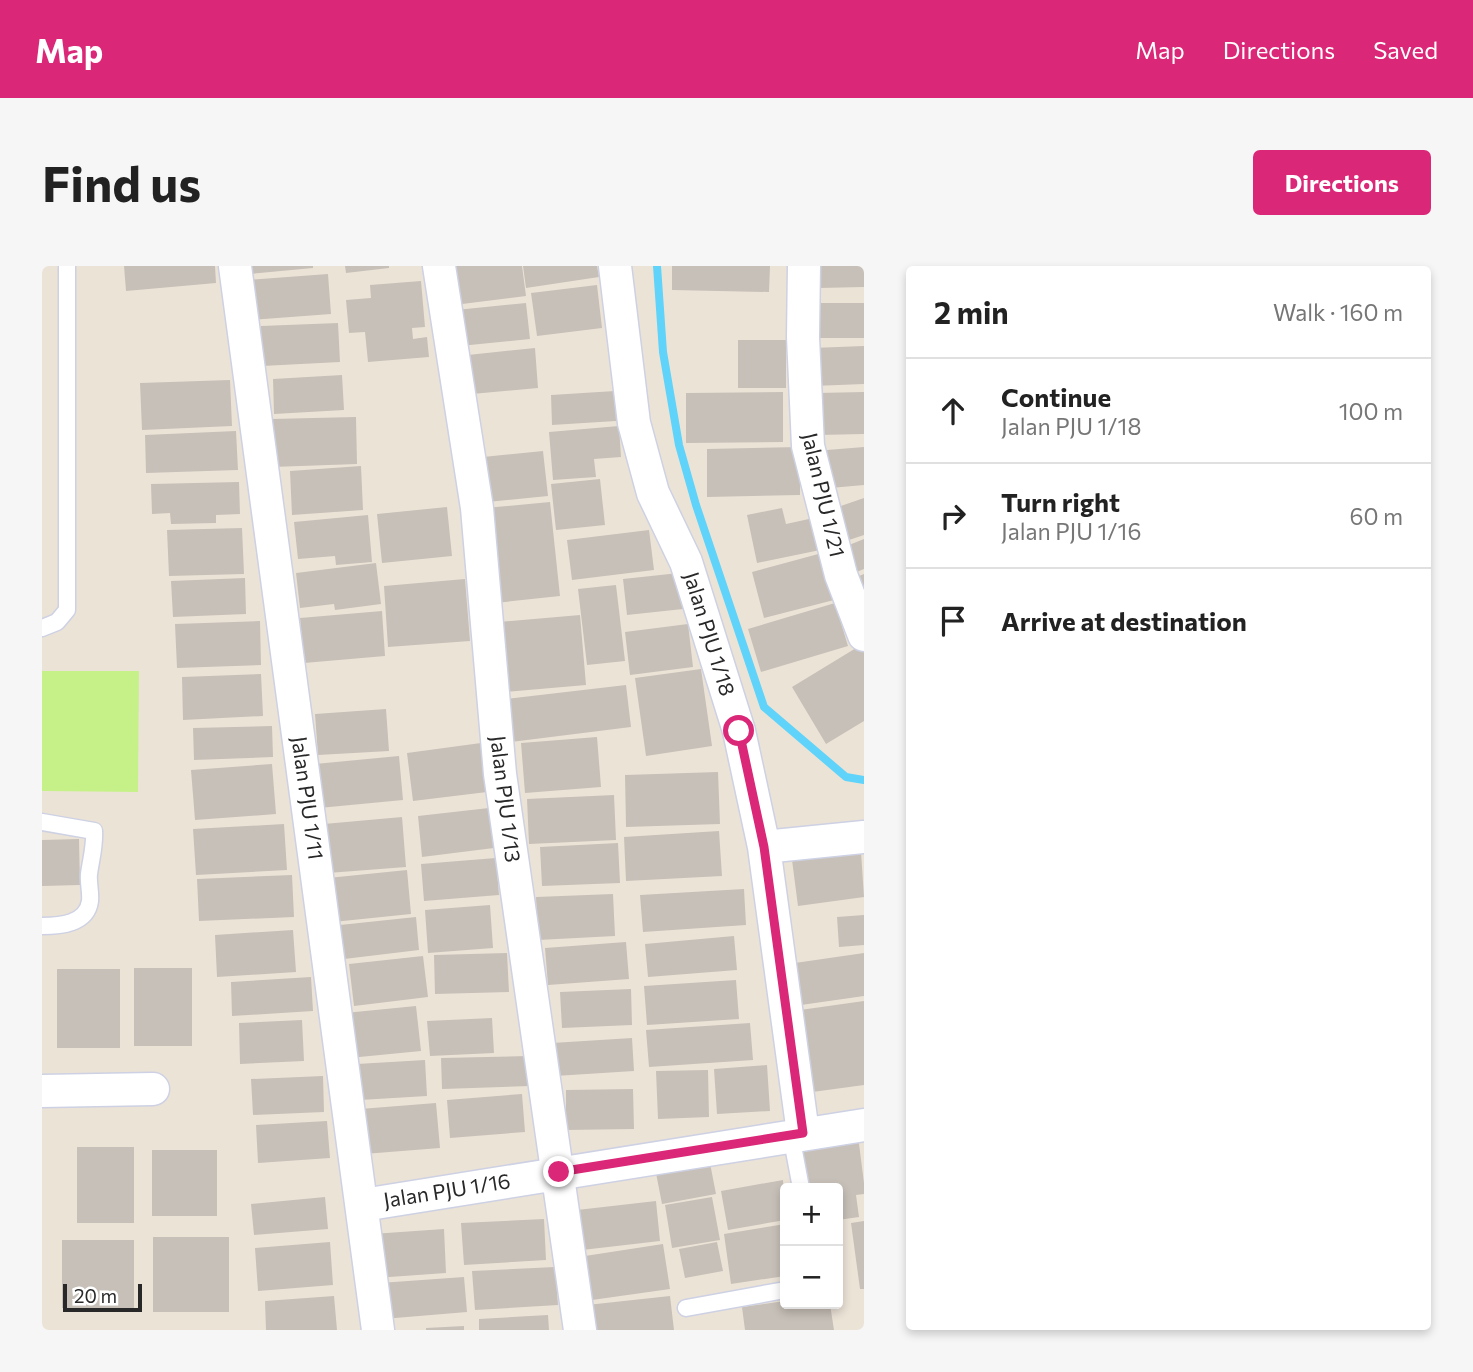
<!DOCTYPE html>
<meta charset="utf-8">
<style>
:root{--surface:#fff;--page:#f6f6f6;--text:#222;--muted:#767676;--line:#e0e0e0;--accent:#db2777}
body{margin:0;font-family:Commissioner,sans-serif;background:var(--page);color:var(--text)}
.controls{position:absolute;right:21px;bottom:21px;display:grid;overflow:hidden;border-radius:7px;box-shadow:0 4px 10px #0003}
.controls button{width:63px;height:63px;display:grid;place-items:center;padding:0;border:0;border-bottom:2px solid var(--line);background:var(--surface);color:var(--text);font:35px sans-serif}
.scale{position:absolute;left:21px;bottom:18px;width:79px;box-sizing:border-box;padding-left:7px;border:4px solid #282828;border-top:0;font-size:19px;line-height:24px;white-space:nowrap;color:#282828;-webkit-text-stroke:5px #fff;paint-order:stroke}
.stop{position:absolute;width:21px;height:21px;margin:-16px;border:5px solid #db2777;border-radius:50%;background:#fff}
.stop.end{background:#db2777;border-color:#fff;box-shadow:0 2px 7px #0008}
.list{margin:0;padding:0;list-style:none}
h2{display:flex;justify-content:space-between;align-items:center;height:91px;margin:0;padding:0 28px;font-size:30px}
h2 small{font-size:23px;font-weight:400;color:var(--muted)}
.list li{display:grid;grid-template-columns:46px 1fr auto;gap:21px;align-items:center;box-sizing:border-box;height:105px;padding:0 28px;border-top:2px solid var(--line)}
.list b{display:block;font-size:26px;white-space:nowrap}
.list p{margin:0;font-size:23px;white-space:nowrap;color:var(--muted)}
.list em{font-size:23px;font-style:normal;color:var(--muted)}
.icon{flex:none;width:38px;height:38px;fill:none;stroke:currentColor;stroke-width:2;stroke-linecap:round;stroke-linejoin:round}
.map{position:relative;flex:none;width:822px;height:1064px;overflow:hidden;border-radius:7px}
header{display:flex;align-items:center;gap:42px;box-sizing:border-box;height:98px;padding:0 35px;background:var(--accent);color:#fff}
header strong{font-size:33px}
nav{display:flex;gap:38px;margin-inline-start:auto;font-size:24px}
.intro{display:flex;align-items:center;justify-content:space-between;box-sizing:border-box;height:168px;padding:0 42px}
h1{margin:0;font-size:49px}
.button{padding:18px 32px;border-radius:7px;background:var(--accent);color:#fff;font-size:24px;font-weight:700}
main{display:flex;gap:42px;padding:0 42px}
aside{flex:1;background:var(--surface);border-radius:7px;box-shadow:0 4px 10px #0003}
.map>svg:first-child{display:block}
.pitch{fill:#c6f188}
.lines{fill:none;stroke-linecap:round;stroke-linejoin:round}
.stream{stroke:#5fd3f9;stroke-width:8}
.building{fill:#c7c0b8}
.lane-casing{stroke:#cdd1e3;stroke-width:19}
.street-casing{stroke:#cdd1e3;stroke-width:35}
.lane{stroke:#fff;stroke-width:16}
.street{stroke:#fff;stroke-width:32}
.route{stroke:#db2777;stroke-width:9}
.labels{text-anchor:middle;stroke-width:5;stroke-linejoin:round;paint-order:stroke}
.street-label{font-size:21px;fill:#282828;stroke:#fff}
</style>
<header>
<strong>Map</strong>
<nav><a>Map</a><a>Directions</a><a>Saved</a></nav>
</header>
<div class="intro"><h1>Find us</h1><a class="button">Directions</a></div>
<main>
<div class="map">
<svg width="822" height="1064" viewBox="0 0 822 1064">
<rect width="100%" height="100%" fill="#ece3d7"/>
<!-- pitch -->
<path class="pitch" d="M0,405H97L96,526L0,525Z"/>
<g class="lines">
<!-- stream -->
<path class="stream" d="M615,0L621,86L637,179L654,239L722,441L804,511L822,514"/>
</g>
<!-- building -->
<path class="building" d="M82,0H173L174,17L84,25Z
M207,0H271V2L208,8Z
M303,0H347V2L304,7Z
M407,0H480L484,30L412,39Z
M481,0H555L557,11L484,22Z
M630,0H728L727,26L630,24Z
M777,0H822V21L777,22Z
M286,8L289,48L207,54L204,14Z
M379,15L383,61L370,62L371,73L385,71L387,91L326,96L323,66L307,67L304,34L329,32L328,19Z
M555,19L560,62L495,70L489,27Z
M484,37L488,73L418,80L414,44Z
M777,37H822V72H777Z
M296,57L298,96L220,100L219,60Z
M696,74H744V122H696Z
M822,80V118L771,120L770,82Z
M493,82L496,122L430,128L426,89Z
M300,109L302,144L232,148L231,113Z
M188,114L190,160L100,164L98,117Z
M573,125L574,155L510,159L509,129Z
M741,126V176L644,177V127Z
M822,126V168L776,169L775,127Z
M314,151L315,198L230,201L229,153Z
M577,160L579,191L552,193L554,211L511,214L507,166Z
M194,165L196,204L104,207L103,169Z
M758,181V229L665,231V183Z
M822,181V219L788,222L785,184Z
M501,185L506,230L445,236L441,191Z
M319,200L321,244L250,249L248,205Z
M558,213L563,259L514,264L509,218Z
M197,216L198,248L174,249V257L129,258L128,247L110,248L109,218Z
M822,232V269L804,275L793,242Z
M508,236L518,330L453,337L443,242Z
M405,241L410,290L340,297L335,248Z
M740,242L744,258L776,251L783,283L715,297L705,249Z
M326,249L330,296L294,299L293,290L256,293L252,256Z
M200,262L202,308L127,310L125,264Z
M607,264L612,304L530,314L525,274Z
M822,273V303L812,307L802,281Z
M780,287L792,334L722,352L710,306Z
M334,297L339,338L293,344L292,338L258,342L254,307Z
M637,307L641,343L585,349L581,313Z
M822,308V340L810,313Z
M203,312L204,348L131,351L129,315Z
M423,313L428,375L346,381L342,320Z
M574,319L583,395L545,399L536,323Z
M793,337L806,380L719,406L706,363Z
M340,345L343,390L262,397L258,352Z
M538,349L544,419L462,426L456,356Z
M218,355L219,399L135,402L133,358Z
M646,358L651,401L588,409L583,366Z
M819,379L822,384V455L784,478L750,421Z
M659,403L670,480L604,490L593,412Z
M219,408L221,450L141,454L140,411Z
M584,419L589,461L469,476L464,433Z
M344,443L347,485L276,489L273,448Z
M230,460L231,491L152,494L151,462Z
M555,471L559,521L483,527L479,477Z
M439,477L445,526L371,535L365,487Z
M357,490L361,534L277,542L273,498Z
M230,498L234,548L153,554L149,504Z
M676,506L678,558L584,561L583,509Z
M572,529L574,574L487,578L485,533Z
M447,542L452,582L380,591L376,550Z
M360,551L364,601L286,607L282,558Z
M242,558L245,604L154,609L151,563Z
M677,565L680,610L584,615L582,571Z
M37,573L38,619L0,620V574Z
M576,577L578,617L500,620L498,581Z
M819,586L822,631L756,640L750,594Z
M454,592L457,629L382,635L379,598Z
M365,604L369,648L291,656L286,612Z
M250,609L252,651L157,655L155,613Z
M702,623L704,659L601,666L598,629Z
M571,628L573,670L496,674L494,631Z
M448,639L451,682L386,687L383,644Z
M822,649V679L797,681L795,651Z
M374,651L377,684L302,693L298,659Z
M251,664L254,706L175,711L173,669Z
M692,670L695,704L606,711L603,678Z
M584,676L587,713L506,719L503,682Z
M465,687L467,726L393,728L392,689Z
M822,687V730L752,740L746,698Z
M381,690L386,731L312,740L307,698Z
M92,702H150V780H92Z
M15,703H78V782H15Z
M269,711L271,745L190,750L189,716Z
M694,714L697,753L605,759L602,720Z
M589,723L590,759L520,762L518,726Z
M822,735V819L763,827L751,745Z
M374,740L379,785L307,792L303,747Z
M450,752L452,787L388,790L385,755Z
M260,754L262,795L198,798L197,757Z
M708,757L711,794L607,801L604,764Z
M590,772L592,805L513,810L510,777Z
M486,790L487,820L400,823L399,792Z
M383,794L385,830L318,834L315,798Z
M725,799L728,845L675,848L672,803Z
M666,804L667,851L616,853L614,805Z
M281,810L282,846L211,849L209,813Z
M591,823L592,863L524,864V824Z
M480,828L483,866L408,872L405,834Z
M394,837L398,882L322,888L318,843Z
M285,855L288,892L216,897L214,859Z
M816,870L822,917V928L814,929L817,951L796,954V922H764L758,878Z
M35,881H92V957H35Z
M110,884H175V950H110Z
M667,892L674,928L620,938L613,902Z
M741,914L743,954L686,964L679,925Z
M283,931L286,963L212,969L209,938Z
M670,931L678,974L630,982L623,939Z
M614,935L618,975L540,984L535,944Z
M502,953L504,994L422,999L419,957Z
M822,955V1023H818L809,957Z
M743,958V1010L689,1018L682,968Z
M402,963L404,1007L333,1012L330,968Z
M111,971H187V1046H111Z
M20,974H92V1042H20Z
M288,976L291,1019L216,1025L213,982Z
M675,976L681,1005L643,1012L637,983Z
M621,978L628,1023L550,1034L543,990Z
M513,1001L516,1039L433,1044L430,1005Z
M422,1011L425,1046L341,1053L338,1017Z
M292,1030L295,1064H224L223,1035Z
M628,1030L632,1064H548L545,1039Z
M743,1035V1038H788L792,1064H703L700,1041Z
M506,1049L507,1064H437V1053Z
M422,1060V1064H384V1062Z"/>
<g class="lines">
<defs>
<path id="lane" d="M0,362L15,356L25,344V0
M0,556L52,565C53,580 49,593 47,608C46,617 49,626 48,635C45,658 18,660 0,660
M749,869L759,922
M644,1042L743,1024"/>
<path id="street" d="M193,0L336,1064
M397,0L435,242L458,508L538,1064
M573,0L592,157L611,227L644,296L697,465L722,581L761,867
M762,0L761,71L766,180L799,309L822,369
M722,581L822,571
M0,825L111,823
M321,939L822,859"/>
</defs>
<!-- lane casing -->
<use href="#lane" class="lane-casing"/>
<!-- street casing -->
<use href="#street" class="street-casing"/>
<!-- lane -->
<use href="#lane" class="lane"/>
<!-- street -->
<use href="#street" class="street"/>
</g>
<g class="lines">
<!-- route -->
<path class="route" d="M517,906L761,867L722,581L697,465"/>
</g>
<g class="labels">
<!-- street labels -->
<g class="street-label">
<text transform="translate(781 229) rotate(77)" y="7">Jalan PJU 1/21</text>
<text transform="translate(667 368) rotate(73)" y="7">Jalan PJU 1/18</text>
<text transform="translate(265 532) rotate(82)" y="7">Jalan PJU 1/11</text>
<text transform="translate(463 533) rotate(83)" y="7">Jalan PJU 1/13</text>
<text transform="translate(405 925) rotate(-9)" y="7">Jalan PJU 1/16</text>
</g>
</g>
</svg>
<div class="controls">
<button>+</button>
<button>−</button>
</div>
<div class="scale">20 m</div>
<div class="stop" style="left:697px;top:465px"></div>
<div class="stop end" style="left:517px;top:906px"></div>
</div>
<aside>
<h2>2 min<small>Walk · 160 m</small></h2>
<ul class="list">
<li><svg class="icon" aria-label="ahead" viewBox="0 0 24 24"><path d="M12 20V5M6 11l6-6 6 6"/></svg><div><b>Continue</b><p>Jalan PJU 1/18</p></div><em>100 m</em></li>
<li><svg class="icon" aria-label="right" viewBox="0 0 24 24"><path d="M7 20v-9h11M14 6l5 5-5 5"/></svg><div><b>Turn right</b><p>Jalan PJU 1/16</p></div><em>60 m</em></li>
<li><svg class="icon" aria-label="arrive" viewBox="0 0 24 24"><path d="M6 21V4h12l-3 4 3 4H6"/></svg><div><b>Arrive at destination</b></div></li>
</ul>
</aside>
</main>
